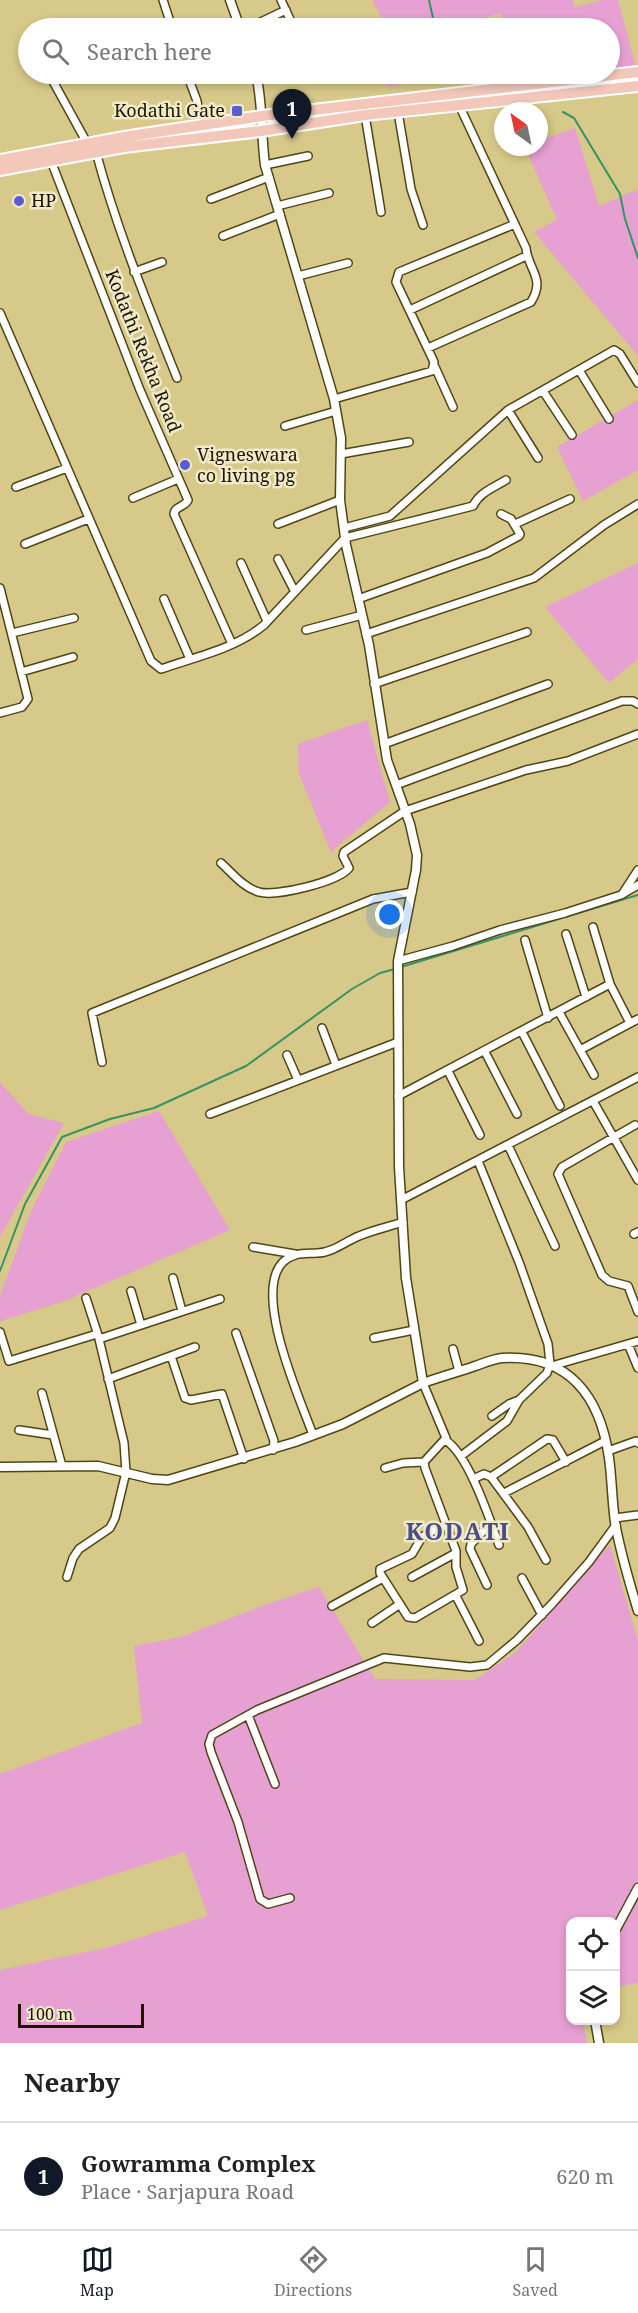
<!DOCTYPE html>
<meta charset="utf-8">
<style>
:root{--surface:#fff;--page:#f2f2f2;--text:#222;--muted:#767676;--line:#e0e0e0;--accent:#111827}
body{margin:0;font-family:"Noto Serif",serif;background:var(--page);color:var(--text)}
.controls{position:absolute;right:18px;bottom:18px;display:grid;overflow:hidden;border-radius:12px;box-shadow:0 3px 9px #0003}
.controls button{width:54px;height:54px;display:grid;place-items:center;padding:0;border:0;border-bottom:2px solid var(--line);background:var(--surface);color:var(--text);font:30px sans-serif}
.compass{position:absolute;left:494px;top:102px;width:54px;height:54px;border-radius:50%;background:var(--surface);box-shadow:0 3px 9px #0003;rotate:327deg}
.scale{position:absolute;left:18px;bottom:15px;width:126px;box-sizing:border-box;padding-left:6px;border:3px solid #1d1700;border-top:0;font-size:16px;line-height:21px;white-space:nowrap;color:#1d1700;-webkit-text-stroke:4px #f0eaca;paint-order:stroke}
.you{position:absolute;left:390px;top:915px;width:21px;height:21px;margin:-15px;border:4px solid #fff;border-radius:50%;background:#1a73e8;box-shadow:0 0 0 9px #1a73e833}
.badge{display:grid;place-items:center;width:39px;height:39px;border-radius:50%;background:var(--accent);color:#fff;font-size:20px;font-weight:700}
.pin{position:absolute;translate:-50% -50px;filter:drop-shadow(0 2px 3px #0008)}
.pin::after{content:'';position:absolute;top:32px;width:21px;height:18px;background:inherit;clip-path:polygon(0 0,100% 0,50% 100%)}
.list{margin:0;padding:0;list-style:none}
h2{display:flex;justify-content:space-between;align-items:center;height:78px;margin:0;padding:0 24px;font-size:26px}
h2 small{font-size:20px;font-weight:400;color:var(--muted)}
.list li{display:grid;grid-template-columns:39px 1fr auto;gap:18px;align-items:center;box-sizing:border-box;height:108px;padding:0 24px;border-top:2px solid var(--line)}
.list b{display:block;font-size:22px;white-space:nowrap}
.list p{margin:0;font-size:20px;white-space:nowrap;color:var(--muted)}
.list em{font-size:20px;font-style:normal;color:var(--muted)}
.icon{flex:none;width:33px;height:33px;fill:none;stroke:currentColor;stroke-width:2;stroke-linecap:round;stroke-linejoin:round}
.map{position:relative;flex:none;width:638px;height:2043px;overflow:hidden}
.search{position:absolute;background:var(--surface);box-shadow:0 3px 9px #0003;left:18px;right:18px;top:18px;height:66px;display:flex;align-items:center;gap:15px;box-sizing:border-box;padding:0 21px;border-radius:33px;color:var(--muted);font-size:22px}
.sheet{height:186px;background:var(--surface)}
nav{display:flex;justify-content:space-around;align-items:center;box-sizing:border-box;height:84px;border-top:2px solid var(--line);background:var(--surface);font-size:16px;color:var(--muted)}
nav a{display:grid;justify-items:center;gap:3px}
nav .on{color:var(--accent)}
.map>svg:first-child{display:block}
.green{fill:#e6a0d2}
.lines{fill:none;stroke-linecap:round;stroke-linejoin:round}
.stream{stroke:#369363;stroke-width:2}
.minor-casing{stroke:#504615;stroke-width:10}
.tertiary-casing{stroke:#504615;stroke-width:11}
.primary-casing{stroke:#fff;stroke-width:14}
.minor{stroke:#fff;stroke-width:7}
.tertiary{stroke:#fff;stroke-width:8}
.primary{stroke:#f3c8bb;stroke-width:10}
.poi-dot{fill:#595cd3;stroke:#f0eaca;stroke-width:2}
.labels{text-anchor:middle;stroke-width:5;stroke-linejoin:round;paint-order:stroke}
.poi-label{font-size:18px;fill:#1d1700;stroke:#f0eaca;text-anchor:start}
.street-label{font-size:18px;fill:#1d1700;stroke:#f0eaca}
.district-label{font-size:24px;font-weight:bold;letter-spacing:1.5px;fill:#484e8b;stroke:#f0eaca}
</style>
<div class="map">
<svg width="638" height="2043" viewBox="0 0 638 2043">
<rect width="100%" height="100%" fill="#d7c989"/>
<!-- green -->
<path class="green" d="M372,0H573L575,7L602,0H618L636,67L610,69V28H506L501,13L450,28H381L385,24Z
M381,74H467L468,75L387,86Z
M575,128L599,206L638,189V356L534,232L557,220L525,147H539V141Z
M638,400V470L583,501L557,447Z
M638,563V659L609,683L545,607Z
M367,720L390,802L331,852L299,774L298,744Z
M0,1083L29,1114L64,1123L0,1237Z
M159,1111L230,1230L62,1302L0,1321V1296L31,1211L66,1142Z
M610,1545L638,1641V1983L616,1987V1922H570V2020L583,2021L587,2043H0V1970L110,1947L208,1916L185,1852L0,1910V1774L142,1723L134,1646L182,1637L259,1607L319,1587L375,1679L475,1680L516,1652Z"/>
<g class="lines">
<!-- stream -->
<path class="stream" d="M429,0L433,18L439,28
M492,74L510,83
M563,112L574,118L620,194L625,219L638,258
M401,967L638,895
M0,1271L25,1204L62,1137L110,1119L154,1108L246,1066L352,989L380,973L395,969"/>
<defs>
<path id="minor" d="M163,0L172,28
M281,0L294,28
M248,28L286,10
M49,74L87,143
M187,74L197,101L201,125
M398,112L411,189L423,225
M365,115L381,212
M96,152C117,230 147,303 177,378
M51,161L140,390L188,500C185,507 175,506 174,514L232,644
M265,165L308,156
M211,199L269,177
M277,206L329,193
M223,236L280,214
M134,272L162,262
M298,276L348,263
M410,310L526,256
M0,313L151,661L161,669C195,657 235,649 264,625L345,538L473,506C480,492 493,488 506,480
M428,348L531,302C546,278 528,270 526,248L459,105
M435,367L453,407
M579,370L609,419
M543,391L572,435
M334,399L432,371L434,362L396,282L399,272L515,224
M508,410L538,458
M285,426L336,411
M341,454L409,442
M16,487L67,468
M133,498L178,479
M278,524L340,500
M515,524L570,499
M344,528L390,516L508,410L614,350L620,354L638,383
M25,544L88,519
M278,559L295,592
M241,563L267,621
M0,588L28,699L22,707L0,713
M164,599L190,659
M358,599L487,553L519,536L520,534L511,519L501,514
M306,630L362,615
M12,633L74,618
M366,634L534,578L604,525L638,504
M21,672L73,657
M374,684L527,632
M384,744L548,684
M396,785L622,701H633L638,704
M221,863C233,874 244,888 259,892C275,897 338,882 349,868L343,856L344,852L405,811L526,770L568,761L638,734
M623,893L638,870
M566,934L586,997
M525,940L548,1018
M398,961L453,946L500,930L565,913L621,895L638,885
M610,984L630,1023
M559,1012L594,1075
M322,1028L336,1065
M522,1032L560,1106
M580,1050L638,1019
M485,1052L517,1114
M287,1055L298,1080
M102,1062L92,1013L373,899L412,892
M448,1071L480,1135
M398,1096L610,984L593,927
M593,1101L638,1180
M210,1114L398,1042
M635,1125L562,1167L558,1174L602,1275L609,1281L628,1286L638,1312
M508,1145L555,1246
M401,1200L638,1077
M634,1234L638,1232
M253,1247L295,1254
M173,1278L182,1311
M131,1291L141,1325
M86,1298L99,1338
M0,1332L9,1361L97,1334
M236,1333L274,1441L273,1450
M374,1338L414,1330
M628,1344L638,1368
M453,1349L459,1371
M171,1356L185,1398L191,1400L222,1394L244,1459
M555,1365L638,1341
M108,1379L195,1347
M423,1383L446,1438L424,1462L425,1468L456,1551V1567L463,1590L415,1618L408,1617L380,1573V1569L412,1554L422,1537L446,1524
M42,1393L62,1466
M492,1416L509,1404L519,1400
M19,1430L53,1435
M313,1435C300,1399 252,1293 283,1262C294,1252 304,1254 317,1253C332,1253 346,1241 359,1236C373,1230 388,1227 403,1222
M445,1440C468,1453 490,1520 499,1545
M608,1451L636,1441L638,1443
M461,1456L507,1421L519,1400L547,1373L550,1364L548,1344L519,1262L478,1161
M385,1468L403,1463L424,1462
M491,1477L547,1439L553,1440L566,1462
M473,1479L484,1474L491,1477L528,1527L546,1560
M504,1493L605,1441
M615,1518L638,1515
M67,1577L73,1558L79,1549L110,1528L115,1518L126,1472L124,1443L99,1339L220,1299
M412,1577L456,1553
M522,1578L542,1615
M487,1585L470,1549L471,1544L491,1523
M456,1596L479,1641
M332,1606L383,1578
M372,1623L400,1604
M248,1715L275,1784
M290,1898L268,1904L260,1899L238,1822L211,1752L209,1744L212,1735L257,1710L384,1658L470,1667L487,1665L517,1640L552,1604L589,1562L616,1525"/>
<path id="tertiary" d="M230,0L240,28
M256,74C263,104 261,135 265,165L334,399L341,438L340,500L346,545L369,645L387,760L410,824L417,855L416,870L398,961L399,1167L406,1278L423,1383C440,1377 458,1372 475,1366C484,1363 493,1359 502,1358C569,1354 600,1396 609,1458C612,1479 612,1501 615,1522C620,1552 629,1581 638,1611
M0,1467L98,1466L152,1479L168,1480L295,1442L343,1424L423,1383
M616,1929L638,1888
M595,2020L599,2043"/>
<path id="primary" d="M0,160L124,137L262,116L638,72
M0,170L124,147L261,131L365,115L638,86"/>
</defs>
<!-- minor casing -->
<use href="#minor" class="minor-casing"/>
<!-- tertiary casing -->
<use href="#tertiary" class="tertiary-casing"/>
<!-- primary casing -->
<use href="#primary" class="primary-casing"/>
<!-- minor -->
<use href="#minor" class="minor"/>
<!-- tertiary -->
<use href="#tertiary" class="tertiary"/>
<!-- primary -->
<use href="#primary" class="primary"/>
</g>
<!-- markers -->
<g class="poi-dot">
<rect x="231" y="105" width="12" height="12" rx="3"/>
<circle cx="19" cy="201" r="6"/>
<circle cx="185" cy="465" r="6"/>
</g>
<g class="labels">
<!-- poi labels -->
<g class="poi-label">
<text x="225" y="117" text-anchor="end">Kodathi Gate</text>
<text x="31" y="207">HP</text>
<text x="197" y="461">Vigneswara<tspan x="197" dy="21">co living pg</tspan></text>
</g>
<!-- street labels -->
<g class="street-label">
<text transform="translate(143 351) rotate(68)" y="6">Kodathi Rekha Road</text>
</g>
<!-- district labels -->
<g class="district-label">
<text x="458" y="1540">KODATI</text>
</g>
</g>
</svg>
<div class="controls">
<button><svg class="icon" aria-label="locate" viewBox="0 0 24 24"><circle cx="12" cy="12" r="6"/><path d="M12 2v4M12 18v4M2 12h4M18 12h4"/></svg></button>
<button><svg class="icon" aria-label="layers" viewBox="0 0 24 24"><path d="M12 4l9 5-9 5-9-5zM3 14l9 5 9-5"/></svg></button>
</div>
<svg class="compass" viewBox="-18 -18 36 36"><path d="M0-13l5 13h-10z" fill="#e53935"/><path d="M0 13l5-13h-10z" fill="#767676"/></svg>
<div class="scale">100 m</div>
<div class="you"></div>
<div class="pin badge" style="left:292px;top:139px">1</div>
<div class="search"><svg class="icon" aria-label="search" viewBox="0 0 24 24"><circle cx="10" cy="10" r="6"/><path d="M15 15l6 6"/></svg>Search here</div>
</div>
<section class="sheet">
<h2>Nearby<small></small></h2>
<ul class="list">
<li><span class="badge">1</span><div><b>Gowramma Complex</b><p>Place · Sarjapura Road</p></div><em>620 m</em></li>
</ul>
</section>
<nav>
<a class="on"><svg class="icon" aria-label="map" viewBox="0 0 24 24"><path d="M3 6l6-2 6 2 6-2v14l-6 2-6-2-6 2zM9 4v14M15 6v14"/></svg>Map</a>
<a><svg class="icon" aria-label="directions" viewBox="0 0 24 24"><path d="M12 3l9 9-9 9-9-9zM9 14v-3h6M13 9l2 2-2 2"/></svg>Directions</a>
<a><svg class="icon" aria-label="saved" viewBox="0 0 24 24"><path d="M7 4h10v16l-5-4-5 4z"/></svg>Saved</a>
</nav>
